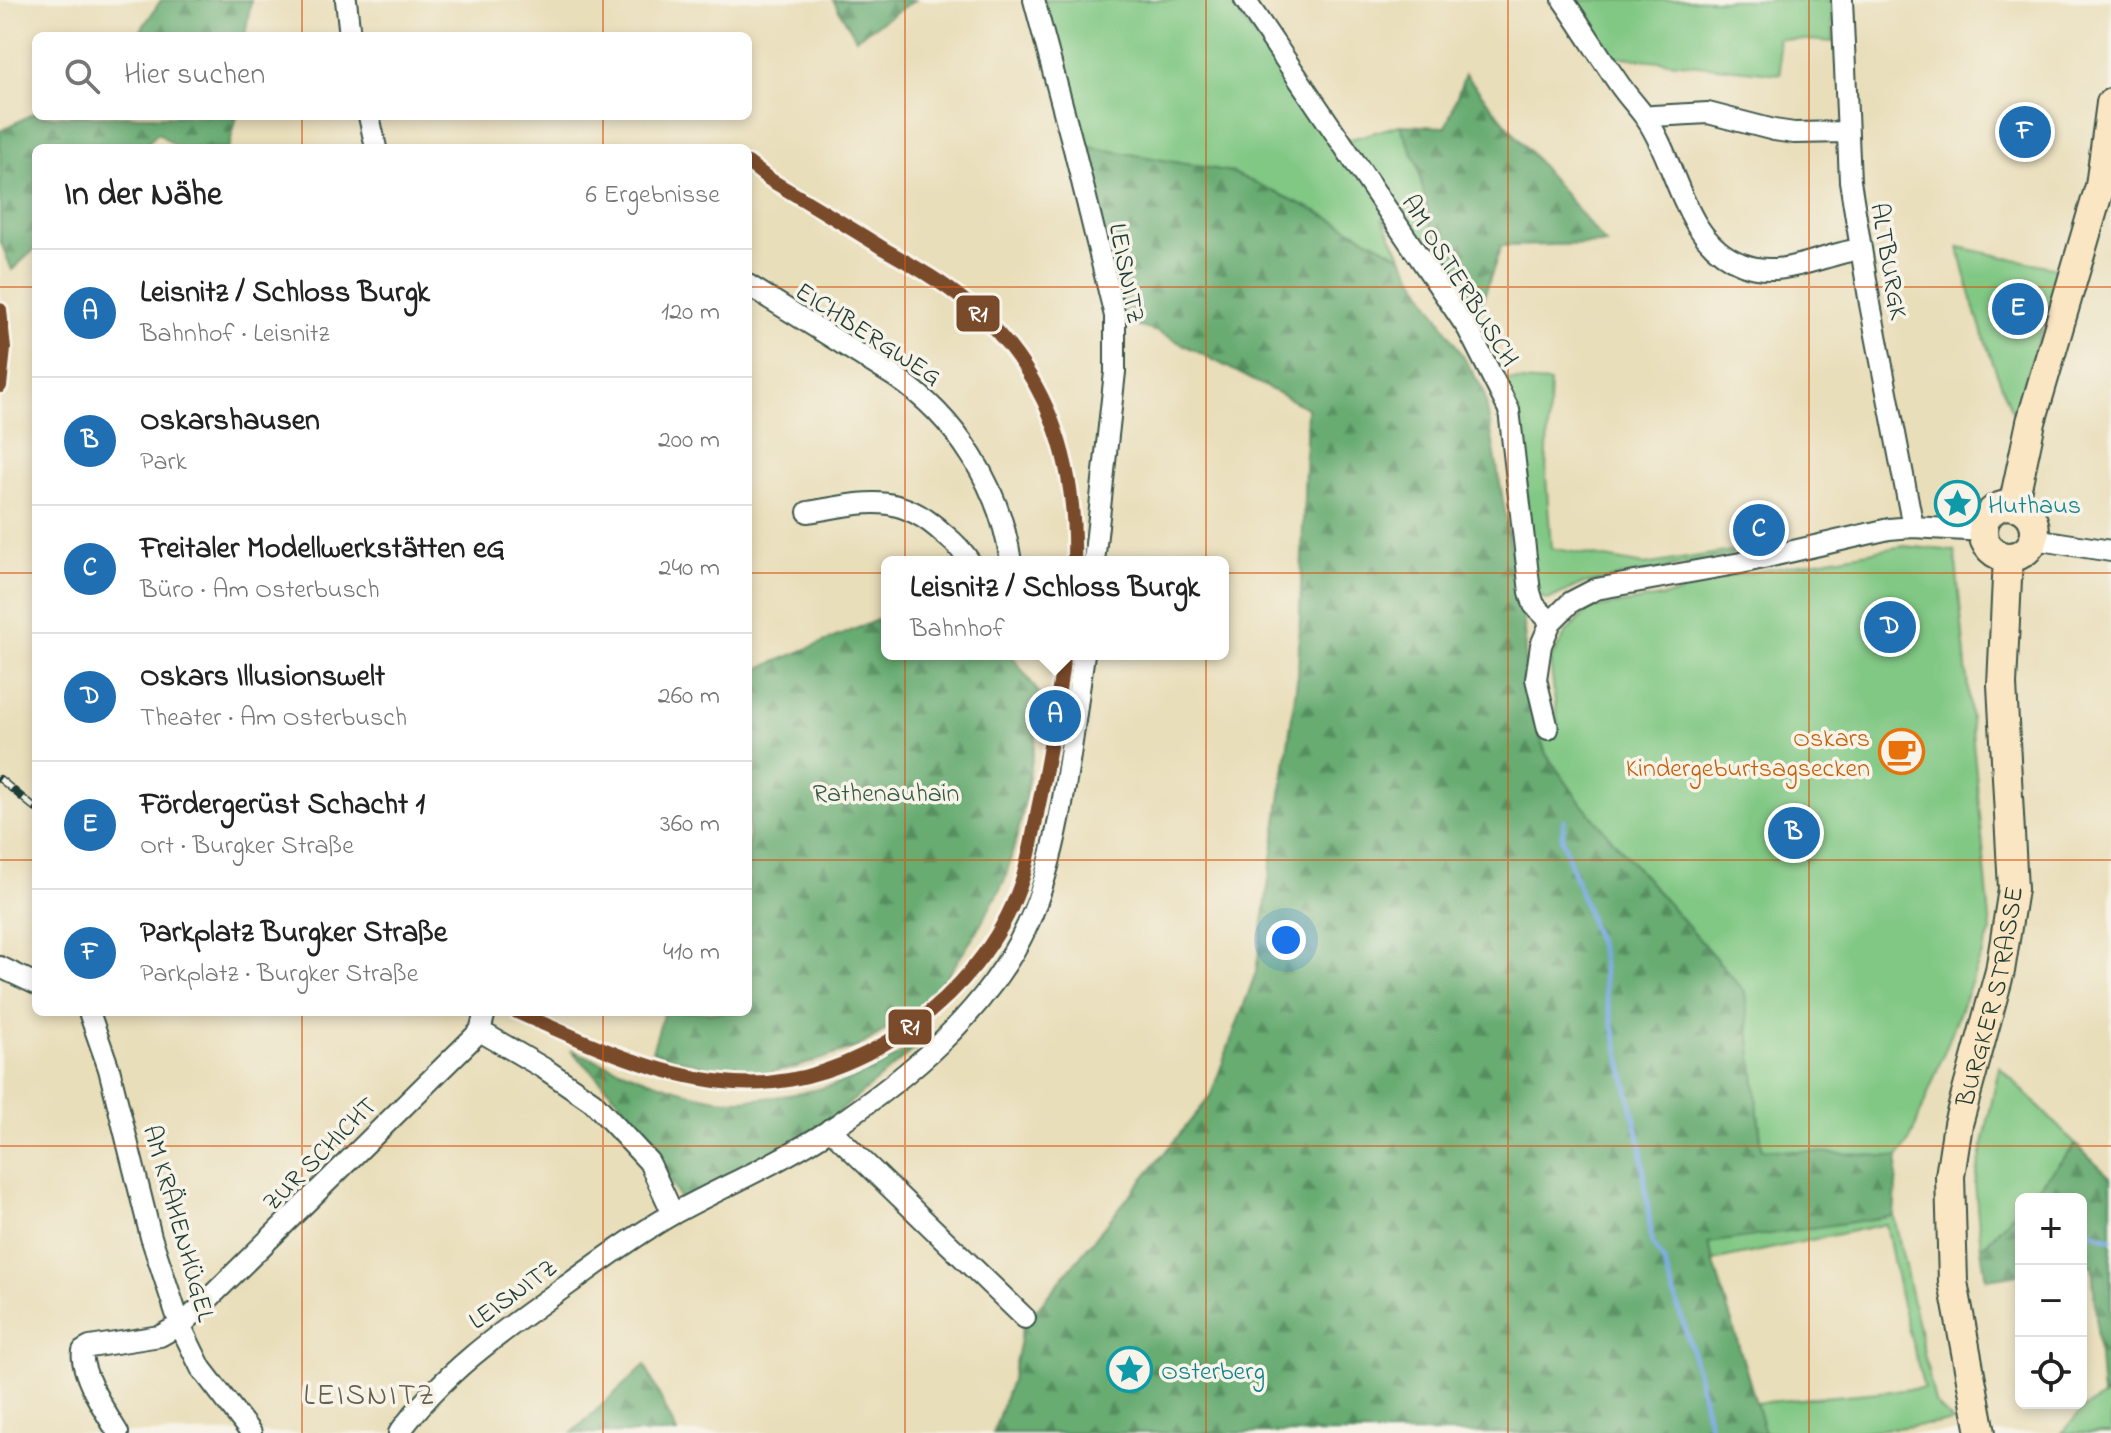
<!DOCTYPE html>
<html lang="de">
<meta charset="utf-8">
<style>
:root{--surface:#fff;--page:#f6f6f6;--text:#222;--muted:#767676;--line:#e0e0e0;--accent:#1f6fb2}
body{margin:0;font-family:"Indie Flower",sans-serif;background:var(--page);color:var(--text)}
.controls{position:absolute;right:24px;bottom:24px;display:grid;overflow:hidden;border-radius:12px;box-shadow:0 4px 12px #0003}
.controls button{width:72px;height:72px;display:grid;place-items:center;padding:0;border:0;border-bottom:2px solid var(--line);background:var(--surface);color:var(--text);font:40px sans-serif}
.you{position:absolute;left:1286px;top:940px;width:28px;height:28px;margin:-20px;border:6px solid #fff;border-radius:50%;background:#1a73e8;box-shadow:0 0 0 12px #1a73e833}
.badge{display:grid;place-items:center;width:52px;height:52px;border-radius:50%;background:var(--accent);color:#fff;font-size:26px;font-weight:700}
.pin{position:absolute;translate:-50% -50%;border:4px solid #fff;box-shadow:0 2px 8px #0006}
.popup{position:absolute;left:881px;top:556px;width:348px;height:104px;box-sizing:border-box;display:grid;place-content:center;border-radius:12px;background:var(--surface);filter:drop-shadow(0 2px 6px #0005);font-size:26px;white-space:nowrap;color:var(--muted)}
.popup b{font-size:30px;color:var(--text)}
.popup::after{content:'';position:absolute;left:50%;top:100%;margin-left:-16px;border:16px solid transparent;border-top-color:var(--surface)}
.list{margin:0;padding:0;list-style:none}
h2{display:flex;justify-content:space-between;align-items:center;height:104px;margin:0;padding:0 32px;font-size:34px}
h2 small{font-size:26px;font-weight:400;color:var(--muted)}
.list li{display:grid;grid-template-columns:52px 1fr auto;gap:24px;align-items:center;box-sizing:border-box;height:128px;padding:0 32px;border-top:2px solid var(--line)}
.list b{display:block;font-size:30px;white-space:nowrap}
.list p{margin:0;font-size:26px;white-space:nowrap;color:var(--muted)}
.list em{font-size:26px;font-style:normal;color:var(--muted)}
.icon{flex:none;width:44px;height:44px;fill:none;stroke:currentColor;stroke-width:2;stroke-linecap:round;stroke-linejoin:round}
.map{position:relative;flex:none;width:2111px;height:1433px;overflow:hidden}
.search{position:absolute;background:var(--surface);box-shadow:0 4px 12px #0003;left:32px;top:32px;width:720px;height:88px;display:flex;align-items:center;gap:20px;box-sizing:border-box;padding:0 28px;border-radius:12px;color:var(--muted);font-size:30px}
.panel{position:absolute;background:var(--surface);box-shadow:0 4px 12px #0003;left:32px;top:144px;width:720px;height:872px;border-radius:12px}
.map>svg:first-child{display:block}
.green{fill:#81c884;stroke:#50825c;stroke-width:2}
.forest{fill:url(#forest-firs);stroke:#447453;stroke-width:2}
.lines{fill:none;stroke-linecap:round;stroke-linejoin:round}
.stream{stroke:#79a9e4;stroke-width:5}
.street-casing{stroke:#3d5548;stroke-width:24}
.secondary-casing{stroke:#3d5548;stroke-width:32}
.street{stroke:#fff;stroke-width:20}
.secondary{stroke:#fbe6c4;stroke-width:28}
.rail-casing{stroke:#1f3d34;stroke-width:8}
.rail{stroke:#f7f3e8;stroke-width:5;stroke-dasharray:15;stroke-linecap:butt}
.rail-1-casing{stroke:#f7f3e8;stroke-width:20}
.rail-1{stroke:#7a4b2a;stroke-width:14}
.grid{fill:none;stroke:#d45610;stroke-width:2;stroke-opacity:0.55}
.labels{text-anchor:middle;stroke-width:7;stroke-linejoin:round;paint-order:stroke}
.street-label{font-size:26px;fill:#1f3d34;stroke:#f7f3e8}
.culture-label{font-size:26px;fill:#0d838f;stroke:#f7f3e8;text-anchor:start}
.food-label{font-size:26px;fill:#c56008;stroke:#f7f3e8;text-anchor:end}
.park-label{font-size:26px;fill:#335944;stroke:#f7f3e8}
.quarter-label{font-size:30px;letter-spacing:2px;fill:#65614c;stroke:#f7f3e8}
.line-badge{stroke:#f7f3e8;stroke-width:3}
.badge-label{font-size:22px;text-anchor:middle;font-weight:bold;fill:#fff}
</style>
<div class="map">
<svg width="2111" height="1433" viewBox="0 0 2111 1433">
<defs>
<pattern id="forest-firs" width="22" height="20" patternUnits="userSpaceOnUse" patternTransform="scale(2)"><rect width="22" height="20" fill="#68ac72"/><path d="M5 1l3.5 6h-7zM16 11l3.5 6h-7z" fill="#558d5e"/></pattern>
</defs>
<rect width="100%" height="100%" fill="#f7f3e8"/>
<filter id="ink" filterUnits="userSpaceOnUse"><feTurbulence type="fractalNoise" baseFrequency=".0125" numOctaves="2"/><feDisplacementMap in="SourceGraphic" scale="16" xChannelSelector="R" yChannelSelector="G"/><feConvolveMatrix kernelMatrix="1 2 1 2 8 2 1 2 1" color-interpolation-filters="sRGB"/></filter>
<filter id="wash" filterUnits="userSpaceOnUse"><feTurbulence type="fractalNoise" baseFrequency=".006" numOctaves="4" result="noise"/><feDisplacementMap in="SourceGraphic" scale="32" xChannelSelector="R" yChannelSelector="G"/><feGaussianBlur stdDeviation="1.8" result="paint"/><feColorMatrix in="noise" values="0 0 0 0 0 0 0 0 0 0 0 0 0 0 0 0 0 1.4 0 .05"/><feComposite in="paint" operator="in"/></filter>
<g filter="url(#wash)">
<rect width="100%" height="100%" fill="#e9deba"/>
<!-- green -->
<path class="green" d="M1044,0H1229L1333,144L1400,125L1417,163L1442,273L1382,218L1402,257L1318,212L1231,172L1084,146Z
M1570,0H1831L1834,42L1778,38L1781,74L1604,55Z
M1959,247L2061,269L2014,416C1991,360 1971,306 1959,247Z
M1504,380L1550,383L1546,475L1551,548L1644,565L1732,551L1733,555L1579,585L1548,600L1535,594Z
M1904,546L1955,551L1991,931L1910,1140L1898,1157L1762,1150L1745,992L1583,806L1546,754L1537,729L1558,727L1550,660L1566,633L1589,609L1679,594L1695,582Z
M1999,1066L2076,1145L2027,1199H2021V1205L1981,1249L1975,1184Z
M1894,1216L1935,1403L1953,1422L1847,1433H1765L1756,1403L1924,1388L1901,1301L1886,1224L1713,1261L1708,1242Z
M2111,1393V1433H2062L2085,1407Z"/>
<!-- forest -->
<path class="forest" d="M161,0H251L245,36H137Z
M833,0H915L856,38Z
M1465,74L1606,244L1501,246L1475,323L1442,273L1417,163L1400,125L1446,127Z
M36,112V116H237L229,148H178L158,133L142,148H36V248L12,270L0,240V131Z
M1084,146L1231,172L1318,212L1402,257L1484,391L1524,621L1526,682L1537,729L1546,754L1583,806L1745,992L1762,1149L1898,1157L1894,1216L1708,1243L1765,1433H993L1012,1377L1023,1326L1210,1097L1256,972L1298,673L1307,408L1161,333L1123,322Z
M887,616V654H1011L1043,699L1021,820L1005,880L976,933L949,974L911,1014L858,1047L797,1067L760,1074L717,1070L652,1051L664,1012H748V673Z
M932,1034L826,1123L681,1201L635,1117L571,1050C617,1068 663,1088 711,1098C750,1105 833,1090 868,1072C890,1062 911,1047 932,1034Z
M2076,1145L2111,1178V1393L2102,1396L2092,1265L2081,1266V1199H2027Z
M2021,1205V1274L1986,1279L1981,1249Z
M645,1365L677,1433H572Z"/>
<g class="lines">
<!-- stream -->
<path class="stream" d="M1564,820L1562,839L1602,955L1605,992L1641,1147L1652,1243L1663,1260L1692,1350L1711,1433
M2081,1228L2111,1239"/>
</g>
</g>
<g filter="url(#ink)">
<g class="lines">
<defs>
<path id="street" d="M346,0L350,36
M1034,0L1074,149L1115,316V372L1094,562
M1245,0L1468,329L1509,410L1530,592L1534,605L1551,622
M1563,0C1582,27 1599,55 1617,81C1626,95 1638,107 1647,120C1678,165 1683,242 1742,264C1782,280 1822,254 1861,249
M1842,0L1850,181L1870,304L1913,527
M369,116L376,148
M1647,119L1653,116L1708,113L1774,130L1794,133L1847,132
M748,285L894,376C957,418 1000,487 1011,562
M808,512C865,503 897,490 944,534C954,542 963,551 970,562
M2034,539L2111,551
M1548,729L1536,679L1541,645L1551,622L1571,602L1596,589L1741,563L1889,529L1913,527L1984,531
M0,967L36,984
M89,1012L109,1069L151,1237L180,1325L201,1368L251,1433
M480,1031L545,1069L593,1102L649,1162L673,1214
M830,1129L1025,1318
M118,1433C107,1415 79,1372 83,1351L90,1347L160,1336L185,1322L480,1031L485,1012
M399,1433C444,1371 504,1330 566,1286C601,1261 634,1236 671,1215C724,1186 781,1162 831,1129C908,1077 987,1012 1027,926C1062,849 1072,738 1084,654"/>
<g id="secondary">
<circle cx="2009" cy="531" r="26"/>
<path d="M2013,506L2031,422L2100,186L2111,103"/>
<path id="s1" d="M1981,1433L1953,1282L1950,1176L1958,1124L2000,971L2013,889L2002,685L2008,557"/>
</g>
</defs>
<!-- street casing -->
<use href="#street" class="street-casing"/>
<!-- secondary casing -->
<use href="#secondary" class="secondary-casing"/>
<!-- street -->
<use href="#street" class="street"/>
<!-- secondary -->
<use href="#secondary" class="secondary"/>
<defs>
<path id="rail" d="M0,310L4,349L0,386
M0,779L36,809
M517,1012C586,1042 659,1080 736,1083C855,1089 978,999 1019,889C1038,837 1047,770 1055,716"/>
</defs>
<!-- rail casing -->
<use href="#rail" class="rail-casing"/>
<!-- rail -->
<use href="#rail" class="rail"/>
<defs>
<path id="rail-1" d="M748,163L769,179C807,202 846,225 884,249C912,265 941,281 966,302C1047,370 1077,459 1074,562
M0,310L4,349L0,386
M517,1012C586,1042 658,1078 735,1083C853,1091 982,996 1020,886C1029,861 1033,835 1038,809C1049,758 1057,706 1064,654"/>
</defs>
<!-- rail-1 casing -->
<use href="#rail-1" class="rail-1-casing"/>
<!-- rail-1 -->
<use href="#rail-1" class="rail-1"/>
</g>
</g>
<!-- grid -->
<path class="grid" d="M302,0V36M603,0V36M905,0V1433M1206,0V1433M1508,0V1433M1809,0V1433M302,116V148M603,116V148M0,287H36M748,287H2111M0,573H36M748,573H2111M0,860H36M748,860H2111M302,1012V1433M603,1012V1433M0,1146H2111"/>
<!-- icons -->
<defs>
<symbol id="sight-ring" viewBox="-11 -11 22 22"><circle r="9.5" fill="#f7f3e8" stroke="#0f9aa8" stroke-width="1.5"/><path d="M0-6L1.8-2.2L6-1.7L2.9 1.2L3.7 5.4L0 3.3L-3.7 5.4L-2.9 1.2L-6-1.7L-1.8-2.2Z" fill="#0f9aa8"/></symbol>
<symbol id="cafe-ring" viewBox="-11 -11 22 22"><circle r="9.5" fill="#f7f3e8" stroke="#e8710a" stroke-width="1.5"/><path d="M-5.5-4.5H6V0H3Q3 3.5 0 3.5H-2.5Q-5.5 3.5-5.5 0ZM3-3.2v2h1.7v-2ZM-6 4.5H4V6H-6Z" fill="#e8710a"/></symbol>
</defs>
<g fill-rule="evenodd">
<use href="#sight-ring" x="1932" y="478" width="51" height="51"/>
<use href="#cafe-ring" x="1876" y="726" width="51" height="51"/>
<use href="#sight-ring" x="1104" y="1344" width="51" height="51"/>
</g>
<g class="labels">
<!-- street labels -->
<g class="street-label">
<text transform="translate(1890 261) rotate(80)" y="9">ALTBURGK</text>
<text transform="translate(1128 273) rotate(79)" y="9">LEISNITZ</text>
<text transform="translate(1461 280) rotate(58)" y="9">AM OSTERBUSCH</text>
<text transform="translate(869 333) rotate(33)" y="9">EICHBERGWEG</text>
<text dy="9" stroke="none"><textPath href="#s1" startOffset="444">BURGKER STRASSE</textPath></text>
<text transform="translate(319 1153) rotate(-45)" y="9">ZUR SCHICHT</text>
<text transform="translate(180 1223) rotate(74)" y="9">AM KRÄHENHÜGEL</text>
<text transform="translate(512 1293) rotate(-36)" y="9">LEISNITZ</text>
</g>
<!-- culture labels -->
<g class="culture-label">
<text x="1988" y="513">Huthaus</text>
<text x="1161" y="1379">Osterberg</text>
</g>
<!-- food labels -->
<g class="food-label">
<text x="1870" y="746">Oskars<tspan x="1870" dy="30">Kindergeburtsagsecken</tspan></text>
</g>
<!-- park labels -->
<g class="park-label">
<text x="886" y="801">Rathenauhain</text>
</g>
<!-- quarter labels -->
<g class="quarter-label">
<text x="370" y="1404">LEISNITZ</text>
</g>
</g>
<g class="line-badge">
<rect x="955" y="294" width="46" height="39" rx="8" fill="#7a4b2a"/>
<rect x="887" y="1008" width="46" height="38" rx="8" fill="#7a4b2a"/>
</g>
<g class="badge-label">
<text x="978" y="321">R1</text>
<text x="910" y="1034">R1</text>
</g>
</svg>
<div class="controls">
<button>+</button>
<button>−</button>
<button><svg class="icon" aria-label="locate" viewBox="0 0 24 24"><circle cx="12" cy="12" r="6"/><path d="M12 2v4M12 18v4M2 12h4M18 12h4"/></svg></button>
</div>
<div class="you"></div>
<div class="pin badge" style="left:1055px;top:716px">A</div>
<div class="popup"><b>Leisnitz / Schloss Burgk</b>Bahnhof</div>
<div class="pin badge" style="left:1794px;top:833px">B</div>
<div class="pin badge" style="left:1759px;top:530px">C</div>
<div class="pin badge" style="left:1890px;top:627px">D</div>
<div class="pin badge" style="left:2018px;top:309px">E</div>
<div class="pin badge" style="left:2025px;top:132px">F</div>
<div class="search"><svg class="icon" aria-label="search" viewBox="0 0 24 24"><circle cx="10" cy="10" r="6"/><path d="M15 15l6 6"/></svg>Hier suchen</div>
<section class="panel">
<h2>In der Nähe<small>6 Ergebnisse</small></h2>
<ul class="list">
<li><span class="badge">A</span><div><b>Leisnitz / Schloss Burgk</b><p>Bahnhof · Leisnitz</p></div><em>120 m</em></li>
<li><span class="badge">B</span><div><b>Oskarshausen</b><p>Park</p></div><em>200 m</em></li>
<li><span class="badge">C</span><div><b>Freitaler Modellwerkstätten eG</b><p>Büro · Am Osterbusch</p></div><em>240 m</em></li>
<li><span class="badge">D</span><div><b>Oskars Illusionswelt</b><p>Theater · Am Osterbusch</p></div><em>260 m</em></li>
<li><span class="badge">E</span><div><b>Fördergerüst Schacht 1</b><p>Ort · Burgker Straße</p></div><em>360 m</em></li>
<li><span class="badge">F</span><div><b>Parkplatz Burgker Straße</b><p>Parkplatz · Burgker Straße</p></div><em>410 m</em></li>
</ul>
</section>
</div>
